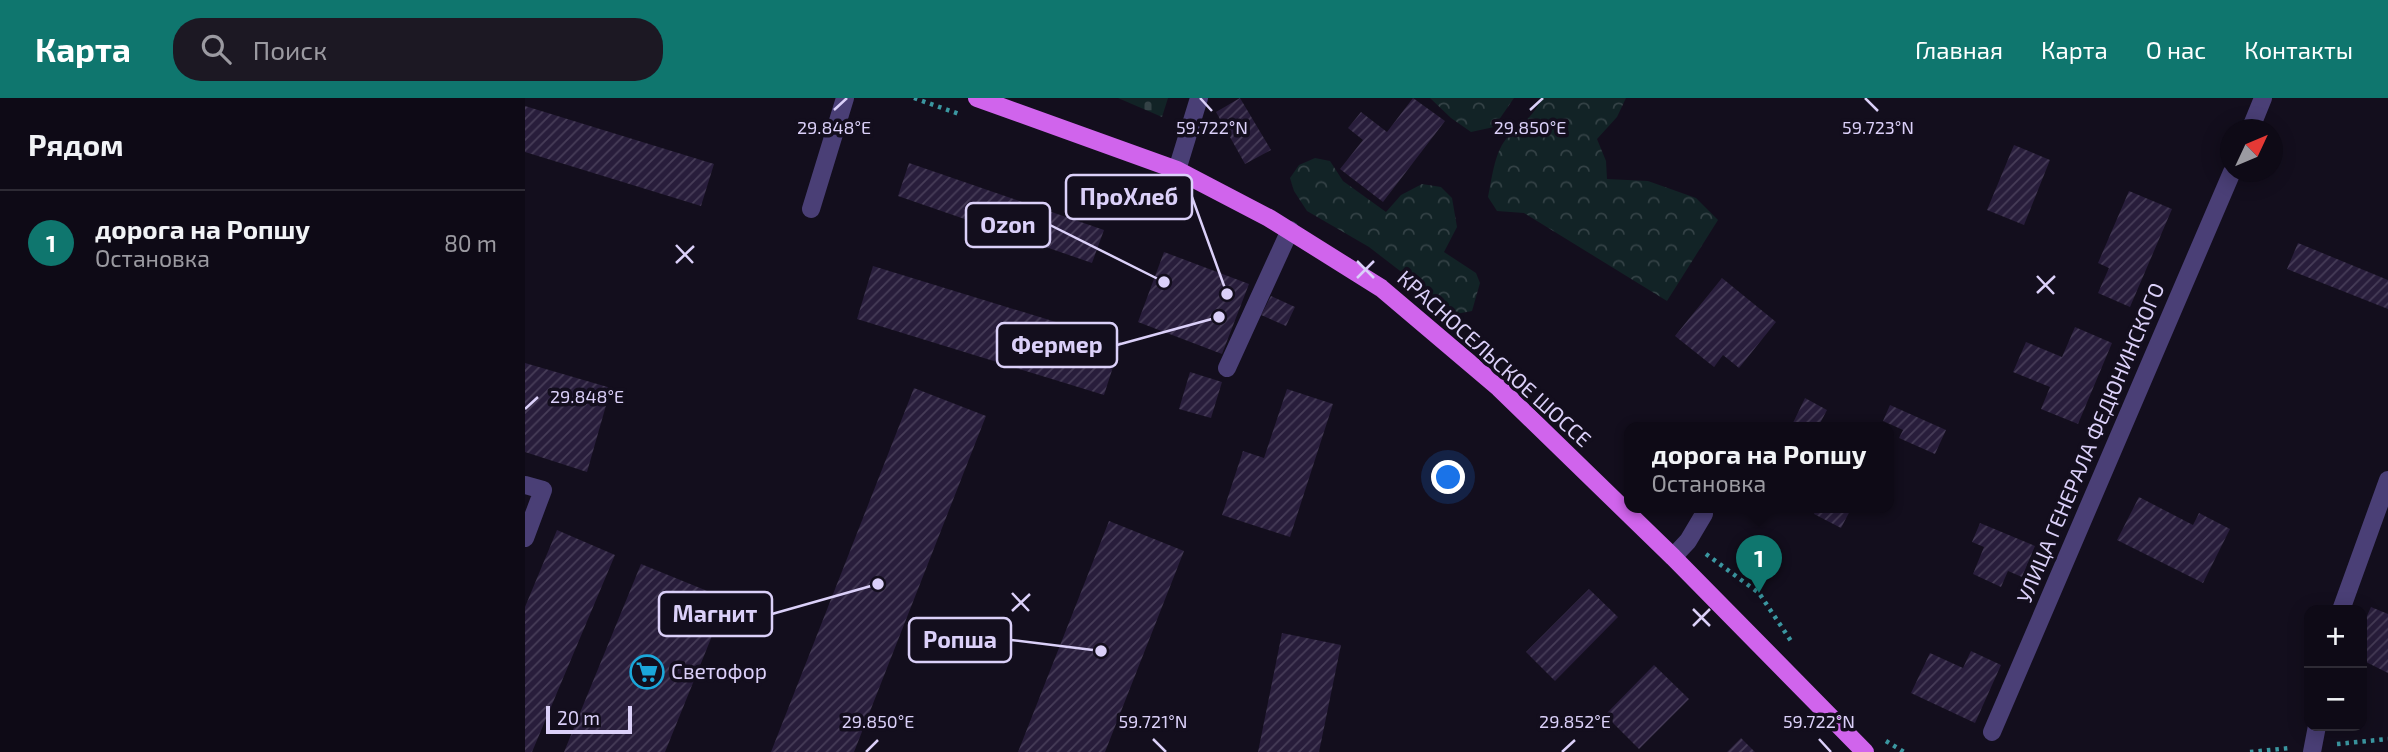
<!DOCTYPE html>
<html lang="ru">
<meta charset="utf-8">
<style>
:root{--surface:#0e0a16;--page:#1c1823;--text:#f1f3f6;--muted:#9b9aa1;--line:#2e2b35;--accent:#0f766e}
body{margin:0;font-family:"Exo 2",sans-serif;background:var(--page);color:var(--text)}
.controls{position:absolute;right:21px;bottom:21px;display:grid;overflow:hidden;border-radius:14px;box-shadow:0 4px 18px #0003}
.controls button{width:63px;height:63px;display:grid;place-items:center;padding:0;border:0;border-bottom:2px solid var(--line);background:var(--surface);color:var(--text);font:35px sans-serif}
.compass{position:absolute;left:1695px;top:21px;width:63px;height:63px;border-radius:50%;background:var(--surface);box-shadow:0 4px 18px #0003;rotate:46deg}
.scale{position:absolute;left:21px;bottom:18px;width:86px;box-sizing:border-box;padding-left:7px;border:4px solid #dbd0f9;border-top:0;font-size:19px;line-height:24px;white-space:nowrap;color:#dbd0f9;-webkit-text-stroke:5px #130e1d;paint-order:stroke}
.you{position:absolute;left:924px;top:380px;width:24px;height:24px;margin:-18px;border:5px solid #fff;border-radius:50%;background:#1a73e8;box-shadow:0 0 0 10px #1a73e833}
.badge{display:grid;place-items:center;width:46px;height:46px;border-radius:50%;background:var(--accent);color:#fff;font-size:23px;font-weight:700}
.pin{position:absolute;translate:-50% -58px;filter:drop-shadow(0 2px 4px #0008)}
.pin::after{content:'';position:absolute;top:37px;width:24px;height:21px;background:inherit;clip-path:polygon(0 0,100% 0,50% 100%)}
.popup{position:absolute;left:1099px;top:324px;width:270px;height:91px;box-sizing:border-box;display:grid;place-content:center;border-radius:14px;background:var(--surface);filter:drop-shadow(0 2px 5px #0005);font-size:23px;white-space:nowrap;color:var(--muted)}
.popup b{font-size:26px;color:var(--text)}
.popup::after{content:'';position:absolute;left:50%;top:100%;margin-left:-14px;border:14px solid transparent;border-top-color:var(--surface)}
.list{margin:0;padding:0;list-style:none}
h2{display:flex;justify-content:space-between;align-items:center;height:91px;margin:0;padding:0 28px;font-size:30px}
h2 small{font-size:23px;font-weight:400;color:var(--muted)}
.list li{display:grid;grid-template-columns:46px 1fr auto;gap:21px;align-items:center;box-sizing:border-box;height:105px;padding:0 28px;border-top:2px solid var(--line)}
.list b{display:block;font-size:26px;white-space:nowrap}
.list p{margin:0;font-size:23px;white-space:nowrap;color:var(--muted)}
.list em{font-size:23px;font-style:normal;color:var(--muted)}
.icon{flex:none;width:38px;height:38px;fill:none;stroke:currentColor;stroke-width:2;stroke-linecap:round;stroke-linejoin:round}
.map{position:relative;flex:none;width:1863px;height:654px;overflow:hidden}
header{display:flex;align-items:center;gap:42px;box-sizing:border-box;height:98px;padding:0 35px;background:var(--accent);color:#fff}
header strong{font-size:33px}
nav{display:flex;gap:38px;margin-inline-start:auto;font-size:24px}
.search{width:490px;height:63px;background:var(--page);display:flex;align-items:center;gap:18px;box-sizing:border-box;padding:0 24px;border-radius:28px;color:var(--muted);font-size:26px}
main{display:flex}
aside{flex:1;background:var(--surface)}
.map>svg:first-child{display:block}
.forest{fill:url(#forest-crowns)}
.cemetery{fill:url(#cemetery-stones)}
.building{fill:url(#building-hatch)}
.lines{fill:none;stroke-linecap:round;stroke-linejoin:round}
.path{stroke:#3b97a1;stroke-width:4.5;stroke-dasharray:3.5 5;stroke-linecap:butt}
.minor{stroke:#4a3f76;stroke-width:18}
.major{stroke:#d064ec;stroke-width:18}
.ticks{fill:none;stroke:#dbd0f9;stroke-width:2.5}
.labels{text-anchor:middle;stroke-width:7;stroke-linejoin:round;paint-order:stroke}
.street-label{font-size:21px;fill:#dbd0f9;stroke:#130e1d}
.poi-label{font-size:21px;fill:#dbd0f9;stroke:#130e1d;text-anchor:start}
.ticks-label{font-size:18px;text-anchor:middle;fill:#dbd0f9;stroke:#130e1d;stroke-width:7;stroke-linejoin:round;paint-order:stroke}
.leader{fill:none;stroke:#dbd0f9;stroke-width:2.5}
.callout-dot{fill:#dbd0f9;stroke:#130e1d;stroke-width:2.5}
.callout{fill:#130e1d;stroke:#dbd0f9;stroke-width:2.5}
.callout-label{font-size:23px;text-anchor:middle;font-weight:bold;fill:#dbd0f9}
</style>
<header>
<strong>Карта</strong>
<div class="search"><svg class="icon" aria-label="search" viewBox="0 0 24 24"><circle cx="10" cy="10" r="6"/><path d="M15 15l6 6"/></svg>Поиск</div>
<nav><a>Главная</a><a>Карта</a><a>О нас</a><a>Контакты</a></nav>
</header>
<main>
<aside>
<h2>Рядом<small></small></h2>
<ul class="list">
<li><span class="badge">1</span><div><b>дорога на Ропшу</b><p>Остановка</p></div><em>80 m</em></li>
</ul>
</aside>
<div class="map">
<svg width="1863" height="654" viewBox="0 0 1863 654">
<defs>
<pattern id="forest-crowns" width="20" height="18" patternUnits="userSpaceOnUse" patternTransform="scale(1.75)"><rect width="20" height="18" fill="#122326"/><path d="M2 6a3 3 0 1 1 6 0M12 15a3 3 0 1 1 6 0" fill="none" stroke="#344246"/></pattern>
<pattern id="cemetery-stones" width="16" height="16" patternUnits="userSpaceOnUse" patternTransform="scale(1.75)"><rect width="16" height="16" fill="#122326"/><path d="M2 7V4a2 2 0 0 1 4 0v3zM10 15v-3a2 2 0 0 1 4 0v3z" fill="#344246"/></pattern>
<pattern id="building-hatch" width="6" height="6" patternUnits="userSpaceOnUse" patternTransform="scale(1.75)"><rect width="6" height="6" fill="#281d3b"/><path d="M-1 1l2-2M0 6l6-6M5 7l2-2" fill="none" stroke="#473d58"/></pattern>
</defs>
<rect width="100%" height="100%" fill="#130e1d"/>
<!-- forest -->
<path class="forest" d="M905,0H989L969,29L946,34L926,20Z
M1016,0H1101L1092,19L1072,41L1081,63L1082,81L1123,83L1171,100L1193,122L1142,203L999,115L972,113L963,99C967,81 969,56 981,41C993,27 1010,19 1016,0Z
M790,60L805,63L818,83L861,114L876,97L897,86L916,89L927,100L932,129L919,154L951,175L955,185L947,213L931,216L844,149L782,113L769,93L765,80L774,67Z"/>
<!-- cemetery -->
<path class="cemetery" d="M593,0H643L637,19Z"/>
<!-- building -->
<path class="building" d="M715,0L746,52L720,66L691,14Z
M888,0L920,23L858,104L815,71L838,42L823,30L836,14L862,34Z
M0,8L189,66L176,108L0,54Z
M1489,47L1525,62L1499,127L1462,112Z
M384,65L579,132L567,165L373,98Z
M1604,93L1647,111L1605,209L1573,195L1584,170L1573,165Z
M1773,145L1863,182V211L1762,171Z
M639,154L724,186L697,256L613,224Z
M348,168L596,244L579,297L332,221Z
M1197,180L1251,224L1214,270L1198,257L1189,269L1150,238Z
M746,198L770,209L761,228L736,217Z
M1550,229L1587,245L1553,326L1516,311L1525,289L1488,274L1501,244L1537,259Z
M0,265L86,290L62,374L0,354Z
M665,274L697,284L686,320L654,311Z
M389,290L461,318L329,654H246Z
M762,291L808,306L765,439L697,417L718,353L739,360Z
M1280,300L1302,312L1293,329H1266Z
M1365,307L1421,332L1410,356L1374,340L1378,332L1358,323Z
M1614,399L1668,427L1674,415L1705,431L1678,485L1592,442Z
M1292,409H1327L1316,430L1289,416Z
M584,423L659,453L580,654H493Z
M1455,425L1510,448L1497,479L1483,473L1476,489L1448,476L1459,449L1447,444Z
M32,432L90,457L7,654H0V509Z
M116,466L202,501L140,654H39Z
M1064,491L1093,519L1030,583L1001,554Z
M1846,509L1863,516V575L1837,562V529Z
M757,535L816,547L794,654H733Z
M1446,553L1476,567L1450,625L1386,595L1405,555L1438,570Z
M1129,567L1164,601L1114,651L1080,617Z
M1216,640L1230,654H1202Z"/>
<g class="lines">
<!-- path -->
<path class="path" d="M389,0L434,16
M1181,456L1234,495L1266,543
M1361,643L1379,654
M1812,646L1863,641
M1725,654L1765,650"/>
<!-- minor -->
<path class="minor" d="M1725,32L1738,0
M652,72L674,0
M286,111L320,0
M702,270L765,132
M0,387L18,392L0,440
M1148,459L1163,443L1179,416
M1816,512L1863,382
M1467,634L1707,74
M1787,654L1792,628"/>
<!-- major -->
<path class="major" d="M452,0L652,72L744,120L856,190L974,290L1148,459L1340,654"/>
</g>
<!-- ticks -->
<path class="ticks" d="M675,0L687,13M1340,0L1353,13M309,12L322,0M1005,12L1018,0M151,147L168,165M832,163L849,180M151,165L169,148M1512,178L1529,196M832,180L849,163M1512,195L1530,178M0,311L13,299M487,495L504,513M1168,511L1185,528M487,513L505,496M1168,528L1185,511M628,641L641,654M1294,641L1306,654M341,654L353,642M1037,654L1050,642"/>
<!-- icons -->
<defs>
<symbol id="supermarket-ring" viewBox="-11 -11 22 22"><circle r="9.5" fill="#130e1d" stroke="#1ba7da" stroke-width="1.5"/><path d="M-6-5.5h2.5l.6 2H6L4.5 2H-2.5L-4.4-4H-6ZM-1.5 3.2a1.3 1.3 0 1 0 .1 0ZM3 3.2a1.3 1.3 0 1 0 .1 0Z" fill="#1ba7da"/></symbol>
</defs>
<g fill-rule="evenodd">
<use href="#supermarket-ring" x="103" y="555" width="38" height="38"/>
</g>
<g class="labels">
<!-- street labels -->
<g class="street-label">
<text transform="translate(969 261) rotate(42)" y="7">КРАСНОСЕЛЬСКОЕ ШОССЕ</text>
<text transform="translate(1566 345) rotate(-67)" y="7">УЛИЦА ГЕНЕРАЛА ФЕДЮНИНСКОГО</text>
</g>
<!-- poi labels -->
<g class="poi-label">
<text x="146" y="581">Светофор</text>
</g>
</g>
<g class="ticks-label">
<text x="309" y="36">29.848°E</text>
<text x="1005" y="36">29.850°E</text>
<text x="687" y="36">59.722°N</text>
<text x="1353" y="36">59.723°N</text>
<text x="62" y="305">29.848°E</text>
<text x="628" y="630">59.721°N</text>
<text x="1294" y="630">59.722°N</text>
<text x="353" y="630">29.850°E</text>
<text x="1050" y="630">29.852°E</text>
</g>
<!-- callouts -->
<path class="leader" d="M702 196L667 99M639 184L525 127M694 219L592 247M353 486L247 516M576 553L486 542"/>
<g class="callout-dot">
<circle cx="702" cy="196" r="7"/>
<circle cx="639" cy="184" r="7"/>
<circle cx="694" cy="219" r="7"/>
<circle cx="353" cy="486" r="7"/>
<circle cx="576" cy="553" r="7"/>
</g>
<g class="callout">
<rect x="541" y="77" width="126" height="44" rx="7"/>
<rect x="441" y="105" width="84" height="44" rx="7"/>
<rect x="472" y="225" width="120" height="44" rx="7"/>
<rect x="134" y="494" width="113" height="44" rx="7"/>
<rect x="384" y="520" width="102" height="44" rx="7"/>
</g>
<g class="callout-label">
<text x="604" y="107">ПроХлеб</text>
<text x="483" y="135">Ozon</text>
<text x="532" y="255">Фермер</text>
<text x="190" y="524">Магнит</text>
<text x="435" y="550">Ропша</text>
</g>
</svg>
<div class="controls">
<button>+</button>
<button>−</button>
</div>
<svg class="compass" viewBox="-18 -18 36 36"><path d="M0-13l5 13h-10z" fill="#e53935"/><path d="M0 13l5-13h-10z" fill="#9b9aa1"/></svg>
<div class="scale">20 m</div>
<div class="you"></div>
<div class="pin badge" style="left:1234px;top:495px">1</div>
<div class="popup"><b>дорога на Ропшу</b>Остановка</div>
</div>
</main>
